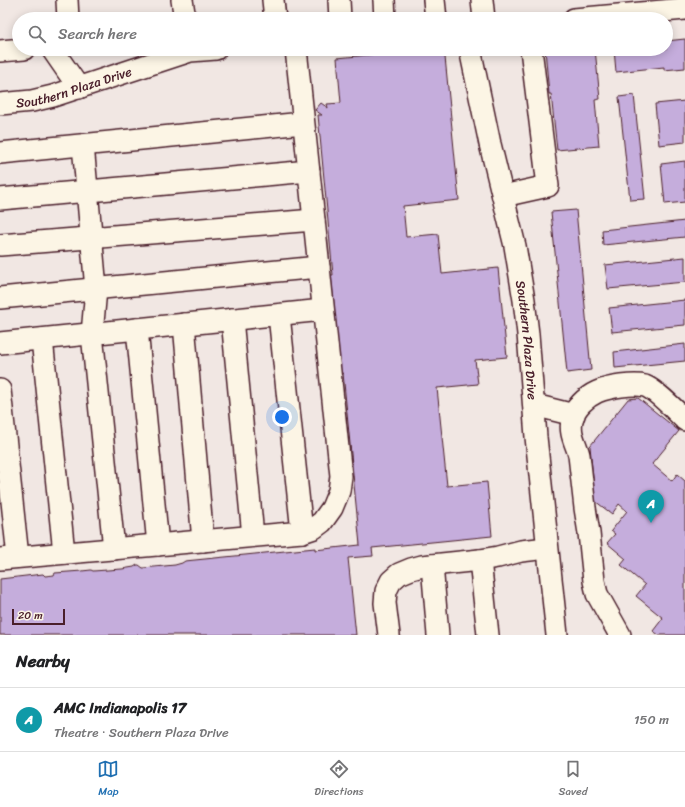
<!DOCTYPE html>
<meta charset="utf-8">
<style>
:root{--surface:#fff;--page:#f6f6f6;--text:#202124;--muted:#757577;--line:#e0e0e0;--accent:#1f6fb2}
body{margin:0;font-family:Sriracha,sans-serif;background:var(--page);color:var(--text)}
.scale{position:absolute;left:12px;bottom:10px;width:53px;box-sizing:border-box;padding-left:4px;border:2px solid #4a1f2b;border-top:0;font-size:11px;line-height:14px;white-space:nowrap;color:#4a1f2b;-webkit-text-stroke:3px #fcf5e5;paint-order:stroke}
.you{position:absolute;left:282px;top:417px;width:14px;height:14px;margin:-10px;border:3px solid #fff;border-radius:50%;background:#1a73e8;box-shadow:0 0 0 6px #1a73e833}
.badge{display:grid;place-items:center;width:26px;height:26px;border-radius:50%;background:var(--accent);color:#fff;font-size:13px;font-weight:700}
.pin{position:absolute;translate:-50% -33px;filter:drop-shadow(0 1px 2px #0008)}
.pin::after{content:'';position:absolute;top:21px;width:14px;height:12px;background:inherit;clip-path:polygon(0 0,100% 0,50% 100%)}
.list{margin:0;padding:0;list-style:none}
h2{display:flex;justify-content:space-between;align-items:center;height:52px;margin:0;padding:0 16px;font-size:17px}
h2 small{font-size:13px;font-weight:400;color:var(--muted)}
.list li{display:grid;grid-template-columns:26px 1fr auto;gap:12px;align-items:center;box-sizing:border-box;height:64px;padding:0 16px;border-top:1px solid var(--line)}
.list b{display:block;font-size:15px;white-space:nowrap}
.list p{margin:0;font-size:13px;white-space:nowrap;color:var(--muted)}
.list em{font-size:13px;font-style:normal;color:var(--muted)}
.icon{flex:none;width:22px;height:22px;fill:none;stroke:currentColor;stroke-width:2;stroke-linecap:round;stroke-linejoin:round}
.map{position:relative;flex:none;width:685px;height:635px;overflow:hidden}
.search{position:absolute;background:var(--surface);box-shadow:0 2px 10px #0003;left:12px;right:12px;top:12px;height:44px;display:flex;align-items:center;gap:10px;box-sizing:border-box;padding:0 14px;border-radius:22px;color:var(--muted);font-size:15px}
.sheet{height:116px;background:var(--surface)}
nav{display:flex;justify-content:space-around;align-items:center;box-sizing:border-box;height:56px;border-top:1px solid var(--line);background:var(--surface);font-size:11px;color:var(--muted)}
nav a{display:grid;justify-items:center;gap:2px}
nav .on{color:var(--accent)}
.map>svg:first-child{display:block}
.building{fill:#c5addc;stroke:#4a1f2b}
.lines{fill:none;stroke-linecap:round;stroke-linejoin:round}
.minor-casing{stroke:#4a1f2b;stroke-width:24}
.minor{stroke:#fcf5e5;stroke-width:21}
.labels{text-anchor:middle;stroke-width:4;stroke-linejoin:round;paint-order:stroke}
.street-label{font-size:13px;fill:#4a1f2b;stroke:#fcf5e5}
</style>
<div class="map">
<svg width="685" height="635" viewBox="0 0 685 635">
<rect width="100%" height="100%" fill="#f1e7e3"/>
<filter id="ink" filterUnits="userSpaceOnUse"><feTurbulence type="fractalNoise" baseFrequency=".025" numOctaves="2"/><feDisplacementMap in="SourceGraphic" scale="8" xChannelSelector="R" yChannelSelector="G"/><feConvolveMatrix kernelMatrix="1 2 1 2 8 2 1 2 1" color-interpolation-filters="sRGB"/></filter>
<g filter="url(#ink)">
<!-- building -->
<path class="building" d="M685,39V68L664,70V67L616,72L614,49H666V41Z
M430,49H434L445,57L459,200L403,206L406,237L438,234L442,274L498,268L507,357L475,360L478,384L437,388L447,486L487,482L492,536L372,548L373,556L348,558L356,635H0V579L43,574L45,576L54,575L55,573L82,571L91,570L93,571L122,569L134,567L137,565H139L143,568L175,565L182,563L185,561L315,548V550L360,545L343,373L341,374L331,275H333L318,115H322L315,110L321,103L328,108L327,104L341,103L337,58Z
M545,49H595L600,99L595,100L599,146L557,150L551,94H549Z
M634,95L645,199L630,200L619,97Z
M685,101V142L659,145L655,104Z
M685,161V202L665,204L661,164Z
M576,210L591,370L567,373L551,212Z
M685,221V237L603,245L602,230Z
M685,257V282L608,289L605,265Z
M685,300V325L612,332L609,308Z
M685,344V361L615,368L614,352Z
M638,398L679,431L652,464L672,481L677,474L685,481V635H659L653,631L663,618L636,596L645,585L621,565L626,559L607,543L615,534L611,531L627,511L619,504L612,514L595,501L590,446L628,399Z"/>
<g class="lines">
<defs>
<g id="minor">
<path d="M67,0L68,19"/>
<path d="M182,0L185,19"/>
<path d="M273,0L275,19"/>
<path d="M339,0L340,19"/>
<path d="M384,0L385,19"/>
<path d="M434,0L436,19"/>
<path d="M482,0L484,19"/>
<path d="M574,19L685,9"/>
<path d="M52,49L79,88"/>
<path id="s1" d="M470,49L490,144L515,246L524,300L528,334L536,437L557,635"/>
<path d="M0,51L24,49"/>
<path id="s2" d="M0,104L32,101L53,96L190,51L216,49"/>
<path d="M83,145L96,289L92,334L114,549"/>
<path d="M0,153L303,123"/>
<path d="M503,196L548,186L531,49"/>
<path d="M0,199L309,171"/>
<path d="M0,245L314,220"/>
<path d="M0,298L319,267"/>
<path d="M279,315L302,532"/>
<path d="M232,319L253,536"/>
<path d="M184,324L203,541"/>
<path d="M137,329L158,545"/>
<path d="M42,339L64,553"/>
<path d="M0,343L323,310"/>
<path d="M0,390L18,557"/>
<path d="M534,405L574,415"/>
<path d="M0,559L302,532L314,528L322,522L332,508L339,491L341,476L296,49"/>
<path d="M480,560L488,635"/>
<path d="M432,565L438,635"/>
<path d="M389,635L385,603L386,591L391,581L399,574L411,569L422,566L480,560L498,557L521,551L547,548"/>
<path d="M620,635L597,594L594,581L589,533L585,508L579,455C576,443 569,434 572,420C574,408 586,397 597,392C608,387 634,383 645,386C656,390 676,411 685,420"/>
</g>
</defs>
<!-- minor casing -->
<use href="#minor" class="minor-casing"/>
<!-- minor -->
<use href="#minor" class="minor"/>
</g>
</g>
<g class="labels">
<!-- street labels -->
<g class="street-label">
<text dy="5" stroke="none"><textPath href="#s2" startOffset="76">Southern Plaza Drive</textPath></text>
<text dy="5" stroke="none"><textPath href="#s1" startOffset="297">Southern Plaza Drive</textPath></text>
</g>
</g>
</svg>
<div class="scale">20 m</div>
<div class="you"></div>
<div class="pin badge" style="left:651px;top:523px;background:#0f9aa8">A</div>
<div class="search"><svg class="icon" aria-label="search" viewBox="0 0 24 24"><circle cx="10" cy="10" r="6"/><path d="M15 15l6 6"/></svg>Search here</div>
</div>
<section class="sheet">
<h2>Nearby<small></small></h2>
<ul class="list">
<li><span class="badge" style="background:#0f9aa8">A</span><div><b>AMC Indianapolis 17</b><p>Theatre · Southern Plaza Drive</p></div><em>150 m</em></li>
</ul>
</section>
<nav>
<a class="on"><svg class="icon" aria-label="map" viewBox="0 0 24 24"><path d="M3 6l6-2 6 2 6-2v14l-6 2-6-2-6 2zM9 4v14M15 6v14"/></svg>Map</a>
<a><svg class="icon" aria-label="directions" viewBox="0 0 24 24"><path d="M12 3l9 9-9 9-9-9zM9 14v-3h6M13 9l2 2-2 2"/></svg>Directions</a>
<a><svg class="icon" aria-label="saved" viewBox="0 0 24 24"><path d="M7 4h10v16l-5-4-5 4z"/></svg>Saved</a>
</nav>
